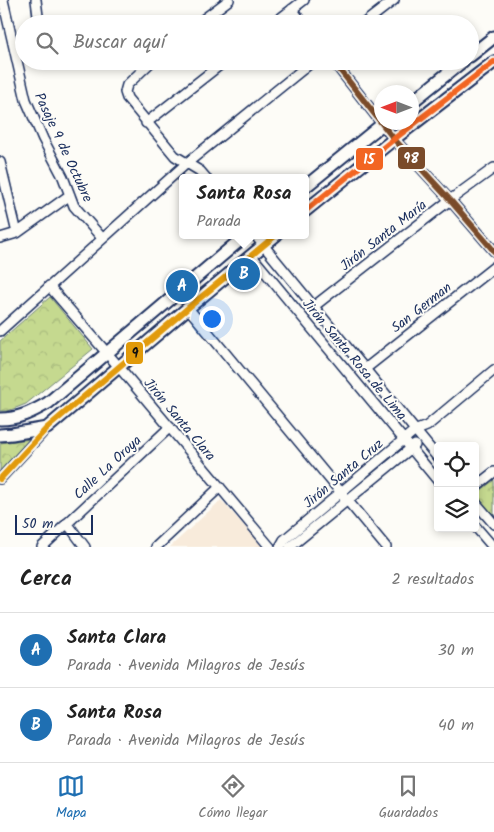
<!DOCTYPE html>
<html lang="es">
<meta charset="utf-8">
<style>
:root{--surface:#fff;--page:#f2f2f2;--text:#222;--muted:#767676;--line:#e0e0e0;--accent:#1f6fb2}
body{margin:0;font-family:Kalam,sans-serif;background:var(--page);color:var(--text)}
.controls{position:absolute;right:15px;bottom:15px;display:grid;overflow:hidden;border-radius:5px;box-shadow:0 2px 8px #0003}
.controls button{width:45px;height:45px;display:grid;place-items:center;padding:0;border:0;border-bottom:1px solid var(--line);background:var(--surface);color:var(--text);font:25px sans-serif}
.compass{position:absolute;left:374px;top:85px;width:45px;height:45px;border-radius:50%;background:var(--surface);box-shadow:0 2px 8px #0003;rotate:270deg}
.scale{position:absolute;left:15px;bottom:12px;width:78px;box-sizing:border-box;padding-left:5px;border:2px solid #1b2f5e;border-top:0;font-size:14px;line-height:18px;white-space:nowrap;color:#1b2f5e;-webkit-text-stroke:4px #fdfcf7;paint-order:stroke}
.you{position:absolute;left:211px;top:318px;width:18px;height:18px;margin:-12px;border:4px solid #fff;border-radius:50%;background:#1a73e8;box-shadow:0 0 0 8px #1a73e833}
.badge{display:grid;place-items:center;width:32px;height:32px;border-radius:50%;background:var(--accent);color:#fff;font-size:16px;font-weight:700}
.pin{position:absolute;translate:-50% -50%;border:2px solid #fff;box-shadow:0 1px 5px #0006}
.popup{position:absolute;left:179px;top:174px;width:130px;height:65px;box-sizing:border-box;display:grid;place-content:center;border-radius:5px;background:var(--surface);filter:drop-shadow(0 1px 4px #0005);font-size:16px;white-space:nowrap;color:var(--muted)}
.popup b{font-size:19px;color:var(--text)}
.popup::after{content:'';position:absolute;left:50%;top:100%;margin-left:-10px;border:10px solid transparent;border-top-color:var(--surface)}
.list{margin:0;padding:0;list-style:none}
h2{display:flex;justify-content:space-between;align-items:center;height:65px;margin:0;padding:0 20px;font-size:21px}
h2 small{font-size:16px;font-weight:400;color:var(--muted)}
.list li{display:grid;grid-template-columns:32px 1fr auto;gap:15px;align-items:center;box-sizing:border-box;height:75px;padding:0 20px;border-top:1px solid var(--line)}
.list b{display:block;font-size:19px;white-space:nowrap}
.list p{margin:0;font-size:16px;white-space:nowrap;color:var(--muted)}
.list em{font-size:16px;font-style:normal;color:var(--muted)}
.icon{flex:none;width:28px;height:28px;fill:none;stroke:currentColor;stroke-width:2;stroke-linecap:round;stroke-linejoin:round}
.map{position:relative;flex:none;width:494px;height:547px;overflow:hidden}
.search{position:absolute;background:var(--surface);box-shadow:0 2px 8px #0003;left:15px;right:15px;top:15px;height:55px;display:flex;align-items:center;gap:12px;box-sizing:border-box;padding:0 18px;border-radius:28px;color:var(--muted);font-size:19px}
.sheet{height:215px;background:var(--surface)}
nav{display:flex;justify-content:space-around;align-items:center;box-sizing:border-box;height:70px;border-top:1px solid var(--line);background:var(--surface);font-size:14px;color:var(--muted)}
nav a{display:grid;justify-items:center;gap:2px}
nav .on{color:var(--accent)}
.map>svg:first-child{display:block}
.built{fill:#f8ebdb}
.park{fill:url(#park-crowns);stroke:#708476}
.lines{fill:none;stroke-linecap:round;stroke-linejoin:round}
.minor-casing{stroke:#1b2f5e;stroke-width:12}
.tertiary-casing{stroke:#1b2f5e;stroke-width:15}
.minor{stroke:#fdfcf7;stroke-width:9}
.tertiary{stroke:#fdfcf7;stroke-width:11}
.bus-1-casing{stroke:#fdfcf7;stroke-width:10}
.bus-2-casing{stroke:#fdfcf7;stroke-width:10}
.bus-3-casing{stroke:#fdfcf7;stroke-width:10}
.bus-1{stroke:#e19a09;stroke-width:6}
.bus-2{stroke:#7a4b2a;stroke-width:6}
.bus-3{stroke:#f26522;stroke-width:6}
.labels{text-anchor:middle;stroke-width:4;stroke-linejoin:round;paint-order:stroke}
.street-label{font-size:14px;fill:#1b2f5e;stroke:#fdfcf7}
.line-badge{stroke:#fdfcf7;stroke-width:2}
.badge-label{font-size:14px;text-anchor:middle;font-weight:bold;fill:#fff}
.pale-badge-label{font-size:14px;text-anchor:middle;font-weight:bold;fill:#111}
</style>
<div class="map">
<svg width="494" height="547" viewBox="0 0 494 547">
<defs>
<pattern id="park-crowns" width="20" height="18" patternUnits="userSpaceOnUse" patternTransform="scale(1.25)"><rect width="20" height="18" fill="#c5d98f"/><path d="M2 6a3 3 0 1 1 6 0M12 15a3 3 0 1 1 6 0" fill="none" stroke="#a9bb7e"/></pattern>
</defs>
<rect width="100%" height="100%" fill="#fdfcf7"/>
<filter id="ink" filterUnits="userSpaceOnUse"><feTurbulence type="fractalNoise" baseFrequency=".02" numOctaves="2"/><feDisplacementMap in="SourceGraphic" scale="10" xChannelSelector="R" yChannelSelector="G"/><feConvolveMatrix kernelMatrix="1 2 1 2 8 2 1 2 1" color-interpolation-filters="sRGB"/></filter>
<g filter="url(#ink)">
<!-- built -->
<path class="built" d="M221,500L263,547H170Z"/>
<!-- park -->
<path class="park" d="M50,297L93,349L26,404L8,411H0V341Z
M31,439L0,472V443Z
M494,480V518L475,495Z"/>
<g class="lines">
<defs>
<path id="minor" d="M3,0L26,100L43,139L63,177L74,206L102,238
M36,0L39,24
M292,9L303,24
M197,24L229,0
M273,24L304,0
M363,24L394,0
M152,61L127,85L125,92L127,98L175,156L200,171L206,178
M333,61L394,139L450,200L494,251
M146,123L225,61
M0,162L17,233
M255,235L438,458
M0,238L17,233L70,195
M251,255L438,481
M49,286L119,367L270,547
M313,307L450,200L494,168
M188,308L386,547
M0,331L187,163L313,61
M365,369L494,267
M0,479L47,428
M475,487L494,472
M475,502L494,524
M67,523L85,547
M475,526L493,547
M42,547L170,427
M156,547L220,487
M280,547L284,540L414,431L427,426L494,370
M290,547L415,445"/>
<path id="tertiary" d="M470,56L494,37
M412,102L463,61
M305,187L385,122
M305,211L394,139L494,62
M0,419C19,419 32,412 48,403L246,235
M0,435L12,434L47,428L188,308L276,235"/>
</defs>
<!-- minor casing -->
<use href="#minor" class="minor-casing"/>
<!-- tertiary casing -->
<use href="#tertiary" class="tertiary-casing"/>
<!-- minor -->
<use href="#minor" class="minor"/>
<!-- tertiary -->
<use href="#tertiary" class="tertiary"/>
<defs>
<path id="bus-1" d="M0,479L47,428L188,308L276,235"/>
<path id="bus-2" d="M333,61L394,139L450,200L494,251"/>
<path id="bus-3" d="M305,211L394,139L494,62"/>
</defs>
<!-- bus-1 casing -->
<use href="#bus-1" class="bus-1-casing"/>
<!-- bus-2 casing -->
<use href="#bus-2" class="bus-2-casing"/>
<!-- bus-3 casing -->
<use href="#bus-3" class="bus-3-casing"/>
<!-- bus-1 -->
<use href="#bus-1" class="bus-1"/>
<!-- bus-2 -->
<use href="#bus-2" class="bus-2"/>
<!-- bus-3 -->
<use href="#bus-3" class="bus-3"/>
</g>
</g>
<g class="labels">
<!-- street labels -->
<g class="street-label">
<text transform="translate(64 147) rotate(65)" y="5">Pasaje 9 de Octubre</text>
<text transform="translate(383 235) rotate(-38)" y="5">Jirón Santa María</text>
<text transform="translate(421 307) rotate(-38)" y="5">San German</text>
<text transform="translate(355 359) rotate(50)" y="5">Jirón Santa Rosa de Lima</text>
<text transform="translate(180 419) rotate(50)" y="5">Jirón Santa Clara</text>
<text transform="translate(107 467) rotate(-43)" y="5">Calle La Oroya</text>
<text transform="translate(343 473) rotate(-40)" y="5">Jirón Santa Cruz</text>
</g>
</g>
<g class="line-badge">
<rect x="397" y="146" width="29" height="24" rx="5" fill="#7a4b2a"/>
<rect x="355" y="147" width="29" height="24" rx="5" fill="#f26522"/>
<rect x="125" y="341" width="19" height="24" rx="5" fill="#e19a09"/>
</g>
<g class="badge-label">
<text x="411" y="163">98</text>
<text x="369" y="164">15</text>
</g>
<g class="pale-badge-label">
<text x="135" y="358">9</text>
</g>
</svg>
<div class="controls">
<button><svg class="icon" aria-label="locate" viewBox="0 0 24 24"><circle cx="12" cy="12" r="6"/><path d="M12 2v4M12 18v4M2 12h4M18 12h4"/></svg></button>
<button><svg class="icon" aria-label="layers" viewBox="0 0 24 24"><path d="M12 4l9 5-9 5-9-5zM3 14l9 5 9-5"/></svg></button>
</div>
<svg class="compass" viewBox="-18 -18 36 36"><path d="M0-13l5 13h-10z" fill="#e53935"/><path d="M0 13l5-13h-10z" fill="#767676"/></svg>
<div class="scale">50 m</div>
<div class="you"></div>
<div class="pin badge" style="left:182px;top:286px">A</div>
<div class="pin badge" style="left:244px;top:274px">B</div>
<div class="popup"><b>Santa Rosa</b>Parada</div>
<div class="search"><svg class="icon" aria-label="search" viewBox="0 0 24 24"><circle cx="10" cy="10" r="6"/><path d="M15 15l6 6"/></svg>Buscar aquí</div>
</div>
<section class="sheet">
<h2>Cerca<small>2 resultados</small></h2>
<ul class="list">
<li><span class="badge">A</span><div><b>Santa Clara</b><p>Parada · Avenida Milagros de Jesús</p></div><em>30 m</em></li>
<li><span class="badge">B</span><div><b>Santa Rosa</b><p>Parada · Avenida Milagros de Jesús</p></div><em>40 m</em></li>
</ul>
</section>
<nav>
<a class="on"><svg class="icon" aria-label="map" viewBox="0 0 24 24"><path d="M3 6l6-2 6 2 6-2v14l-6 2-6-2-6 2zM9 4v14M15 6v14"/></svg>Mapa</a>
<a><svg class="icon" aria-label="directions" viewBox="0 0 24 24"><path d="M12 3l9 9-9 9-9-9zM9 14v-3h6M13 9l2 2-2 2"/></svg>Cómo llegar</a>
<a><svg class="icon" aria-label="saved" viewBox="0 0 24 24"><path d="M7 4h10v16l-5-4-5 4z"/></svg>Guardados</a>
</nav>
